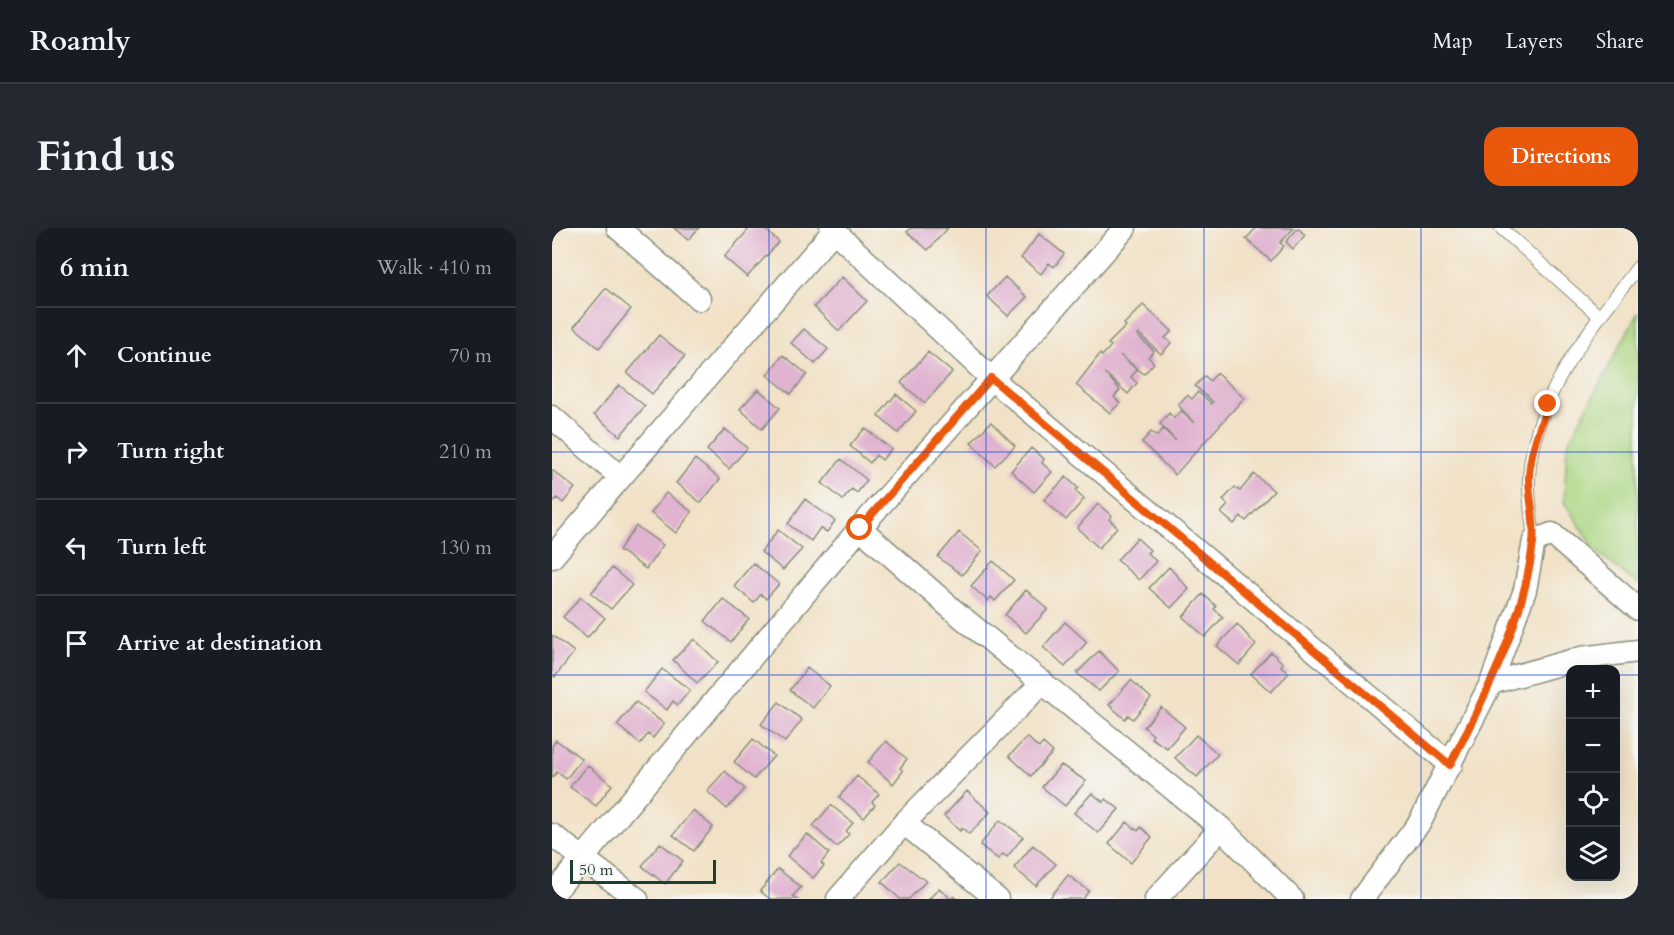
<!DOCTYPE html>
<meta charset="utf-8">
<style>
:root{--surface:#171b24;--page:#242831;--text:#f1f3f6;--muted:#9ea1a6;--line:#363941;--accent:#ea580c}
body{margin:0;font-family:Cardo,serif;background:var(--page);color:var(--text)}
.controls{position:absolute;right:18px;bottom:18px;display:grid;overflow:hidden;border-radius:12px;box-shadow:0 6px 24px #0002}
.controls button{width:54px;height:54px;display:grid;place-items:center;padding:0;border:0;border-bottom:2px solid var(--line);background:var(--surface);color:var(--text);font:30px sans-serif}
.scale{position:absolute;left:18px;bottom:15px;width:146px;box-sizing:border-box;padding-left:6px;border:3px solid #1f3d34;border-top:0;font-size:16px;line-height:21px;white-space:nowrap;color:#1f3d34;-webkit-text-stroke:4px #f6f6f2;paint-order:stroke}
.stop{position:absolute;width:18px;height:18px;margin:-14px;border:4px solid #ea580c;border-radius:50%;background:#fff}
.stop.end{background:#ea580c;border-color:#fff;box-shadow:0 2px 6px #0008}
.list{margin:0;padding:0;list-style:none}
h2{display:flex;justify-content:space-between;align-items:center;height:78px;margin:0;padding:0 24px;font-size:26px}
h2 small{font-size:20px;font-weight:400;color:var(--muted)}
.list li{display:grid;grid-template-columns:39px 1fr auto;gap:18px;align-items:center;box-sizing:border-box;height:96px;padding:0 24px;border-top:2px solid var(--line)}
.list b{display:block;font-size:22px;white-space:nowrap}
.list em{font-size:20px;font-style:normal;color:var(--muted)}
.icon{flex:none;width:33px;height:33px;fill:none;stroke:currentColor;stroke-width:2;stroke-linecap:round;stroke-linejoin:round}
.map{position:relative;flex:none;width:1086px;height:671px;overflow:hidden;border-radius:18px}
header{display:flex;align-items:center;gap:36px;box-sizing:border-box;height:84px;padding:0 30px;background:var(--surface);border-bottom:2px solid var(--line)}
header strong{font-size:28px}
nav{display:flex;gap:33px;margin-inline-start:auto;font-size:21px}
.intro{display:flex;align-items:center;justify-content:space-between;box-sizing:border-box;height:144px;padding:0 36px}
h1{margin:0;font-size:42px}
.button{padding:15px 27px;border-radius:18px;background:var(--accent);color:#fff;font-size:21px;font-weight:700}
main{display:flex;gap:36px;padding:0 36px}
aside{flex:1;background:var(--surface);border-radius:18px;box-shadow:0 6px 24px #0002}
.map>svg:first-child{display:block}
.green{fill:#abd682;stroke:#658a5b;stroke-width:1.5}
.building{fill:#e0b3d0}
.lines{fill:none;stroke-linecap:round;stroke-linejoin:round}
.service-casing{stroke:#888f7d;stroke-width:14}
.minor-casing{stroke:#888f7d;stroke-width:25}
.service{stroke:#fff;stroke-width:12}
.minor{stroke:#fff;stroke-width:22}
.route{stroke:#ea580c;stroke-width:8}
.grid{fill:none;stroke:#1d4ed8;stroke-width:1.5;stroke-opacity:0.55}
</style>
<header>
<strong>Roamly</strong>
<nav><a>Map</a><a>Layers</a><a>Share</a></nav>
</header>
<div class="intro"><h1>Find us</h1><a class="button">Directions</a></div>
<main>
<aside>
<h2>6 min<small>Walk · 410 m</small></h2>
<ul class="list">
<li><svg class="icon" aria-label="ahead" viewBox="0 0 24 24"><path d="M12 20V5M6 11l6-6 6 6"/></svg><div><b>Continue</b></div><em>70 m</em></li>
<li><svg class="icon" aria-label="right" viewBox="0 0 24 24"><path d="M7 20v-9h11M14 6l5 5-5 5"/></svg><div><b>Turn right</b></div><em>210 m</em></li>
<li><svg class="icon" aria-label="left" viewBox="0 0 24 24"><path d="M17 20v-9H6M10 6l-5 5 5 5"/></svg><div><b>Turn left</b></div><em>130 m</em></li>
<li><svg class="icon" aria-label="arrive" viewBox="0 0 24 24"><path d="M6 21V4h12l-3 4 3 4H6"/></svg><div><b>Arrive at destination</b></div></li>
</ul>
</aside>
<div class="map">
<svg width="1086" height="671" viewBox="0 0 1086 671">
<rect width="100%" height="100%" fill="#f6f6f2"/>
<filter id="ink" filterUnits="userSpaceOnUse"><feTurbulence type="fractalNoise" baseFrequency=".0167" numOctaves="2"/><feDisplacementMap in="SourceGraphic" scale="12" xChannelSelector="R" yChannelSelector="G"/><feConvolveMatrix kernelMatrix="1 2 1 2 8 2 1 2 1" color-interpolation-filters="sRGB"/></filter>
<filter id="wash" filterUnits="userSpaceOnUse"><feTurbulence type="fractalNoise" baseFrequency=".008" numOctaves="4" result="noise"/><feDisplacementMap in="SourceGraphic" scale="24" xChannelSelector="R" yChannelSelector="G"/><feGaussianBlur stdDeviation="1.35" result="paint"/><feColorMatrix in="noise" values="0 0 0 0 0 0 0 0 0 0 0 0 0 0 0 0 0 1.4 0 .05"/><feComposite in="paint" operator="in"/></filter>
<g filter="url(#wash)">
<rect width="100%" height="100%" fill="#f1e1c6"/>
<!-- green -->
<path class="green" d="M1086,84V357L1045,324L1012,274L1015,217Z"/>
<g id="blocks">
<!-- building -->
<path class="building" d="M122,0H147L136,12Z
M198,0H211L227,14L195,49L172,29Z
M359,0H396L376,22L355,4Z
M704,0H742L728,15L732,18L719,33L694,11Z
M746,0L753,7L741,21L734,14Z
M487,6L512,26L502,39L497,35L489,46L469,30Z
M290,49L315,73L287,103L262,79Z
M453,49L475,69L456,88L435,68Z
M54,60L79,81L47,120L22,99Z
M591,77L620,103L613,110L619,115L609,126L587,106L585,107L602,123L596,129L602,135L592,146L568,127L585,142L579,149L585,155L576,166L553,145L568,162L562,169L568,175L558,185L524,157L548,126L550,128L559,118L556,116L574,98L572,96Z
M252,101L276,121L263,136L239,115Z
M107,107L133,128L100,166L75,145Z
M376,124L400,144L373,175L349,155Z
M231,127L255,146L239,166L215,147Z
M665,145L692,170L623,247L590,214L599,204L605,208L611,201L624,213L608,196L617,185L622,190L629,183L642,195L626,177L635,167L640,171L646,164L660,176L661,174L643,158L653,148L658,153Z
M67,157L93,178L68,208L42,187Z
M206,161L228,180L210,201L188,181Z
M344,166L364,183L346,205L326,188Z
M439,194L463,218L443,238L419,215Z
M313,200L339,221L330,232L324,227L318,235L298,218Z
M173,201L195,220L177,241L155,222Z
M479,220L492,231L490,235L500,244L482,264L459,243Z
M143,231L168,251L149,275L124,255Z
M289,231L315,252L305,265L300,261L291,272L270,255Z
M0,242L23,260L11,275L5,270L0,276Z
M702,246L722,263L694,293L689,288L682,296L669,285L676,277L671,272L683,259L688,263Z
M514,249L526,260L523,263L532,271L514,292L492,272Z
M114,265L140,284L124,305L99,285Z
M253,271L283,293L275,304L268,300L259,313L236,296Z
M546,276L560,288L557,291L565,299L547,320L525,300Z
M84,298L111,317L94,341L67,322Z
M226,302L250,321L231,342L209,324Z
M407,304L430,323L410,347L386,329Z
M585,310L598,322L595,325L604,333L587,352L565,332Z
M441,333L462,352L443,373L439,369L436,373L419,358Z
M201,335L227,356L214,371L209,366L202,375L182,358Z
M617,339L637,361L619,380L597,360Z
M60,340L80,357L59,381L39,365Z
M474,362L496,381L474,405L453,387Z
M651,366L664,378L662,381L671,389L653,409L631,389Z
M29,369L53,390L35,410L11,389Z
M171,371L197,391L179,414L153,393Z
M513,394L535,414L513,439L491,419Z
M685,396L704,417L687,437L665,418Z
M0,407L22,424L3,449L0,447Z
M142,411L166,434L145,455L121,432Z
M547,423L567,443L547,463L525,445Z
M719,424L731,435L729,438L737,445L719,464L699,446Z
M255,440L278,458L261,480L238,462Z
M110,441L138,462L126,477L121,473L115,482L92,464Z
M579,452L599,470L581,491L576,487L573,491L557,477Z
M84,474L112,496L101,510L96,506L88,516L65,497Z
M227,474L250,492L233,514L209,496Z
M609,479L633,499L615,520L599,510L601,507L592,499Z
M644,507L666,526L645,549L623,530Z
M475,509L487,520L491,515L501,524L479,548L457,528Z
M201,511L222,528L202,551L182,534Z
M4,512L30,531L14,551L5,544L0,550V518Z
M334,513L355,531L348,540L351,543L341,556L316,534Z
M35,537L60,557L44,578L18,559Z
M509,537L534,553L513,578L490,559Z
M173,543L193,561L175,581L155,563Z
M305,548L327,566L320,574L323,577L312,590L287,569Z
M415,563L438,584L417,606L410,600L408,603L392,588Z
M540,565L551,574L554,571L567,581L546,605L522,585Z
M279,577L301,595L294,603L297,606L285,619L261,598Z
M141,582L161,599L142,623L121,607Z
M448,592L471,609L455,629L451,626L446,631L428,617Z
M575,594L586,603L589,599L600,609L579,635L557,616Z
M255,606L277,625L269,635L272,638L261,650L235,628Z
M108,615L131,633L113,656L90,638Z
M481,617L504,636L484,658L462,640Z
M348,634L374,653L357,671H348L330,654Z
M226,641L249,659L241,668L245,671H218L208,663Z
M516,647L537,663L531,671H497Z
M387,660L399,671L402,668L405,671H377Z"/>
</g>
</g>
<g filter="url(#ink)">
<use href="#blocks" fill-opacity="0" stroke="#888f7d" stroke-width="1.5"/>
<g class="lines">
<defs>
<path id="service" d="M949,0L1048,89
M982,313C980,292 976,269 977,248C982,167 1039,100 1086,39"/>
<path id="minor" d="M66,0L147,71
M279,0L439,150L899,537
M0,189L68,249
M308,300L401,382L669,600L740,671
M0,329L284,0
M939,455L1029,430L1086,423
M352,595L445,671
M0,607L85,671
M0,667L308,300L573,0
M286,671L352,595L491,454
M604,671L669,600
M810,671L868,594L939,455L973,362L982,313L1000,306L1086,381"/>
</defs>
<!-- service casing -->
<use href="#service" class="service-casing"/>
<!-- minor casing -->
<use href="#minor" class="minor-casing"/>
<!-- service -->
<use href="#service" class="service"/>
<!-- minor -->
<use href="#minor" class="minor"/>
</g>
</g>
<g class="lines" filter="url(#ink)">
<!-- route -->
<path class="route" d="M308,300L439,150L898,537C934,466 972,394 981,315C984,294 977,272 977,251C977,226 988,199 996,176"/>
</g>
<!-- grid -->
<path class="grid" d="M217,0V671M434,0V671M652,0V671M869,0V671M0,224H1086M0,447H1018M1064,447H1086"/>
</svg>
<div class="controls">
<button>+</button>
<button>−</button>
<button><svg class="icon" aria-label="locate" viewBox="0 0 24 24"><circle cx="12" cy="12" r="6"/><path d="M12 2v4M12 18v4M2 12h4M18 12h4"/></svg></button>
<button><svg class="icon" aria-label="layers" viewBox="0 0 24 24"><path d="M12 4l9 5-9 5-9-5zM3 14l9 5 9-5"/></svg></button>
</div>
<div class="scale">50 m</div>
<div class="stop" style="left:308px;top:300px"></div>
<div class="stop end" style="left:996px;top:176px"></div>
</div>
</main>
